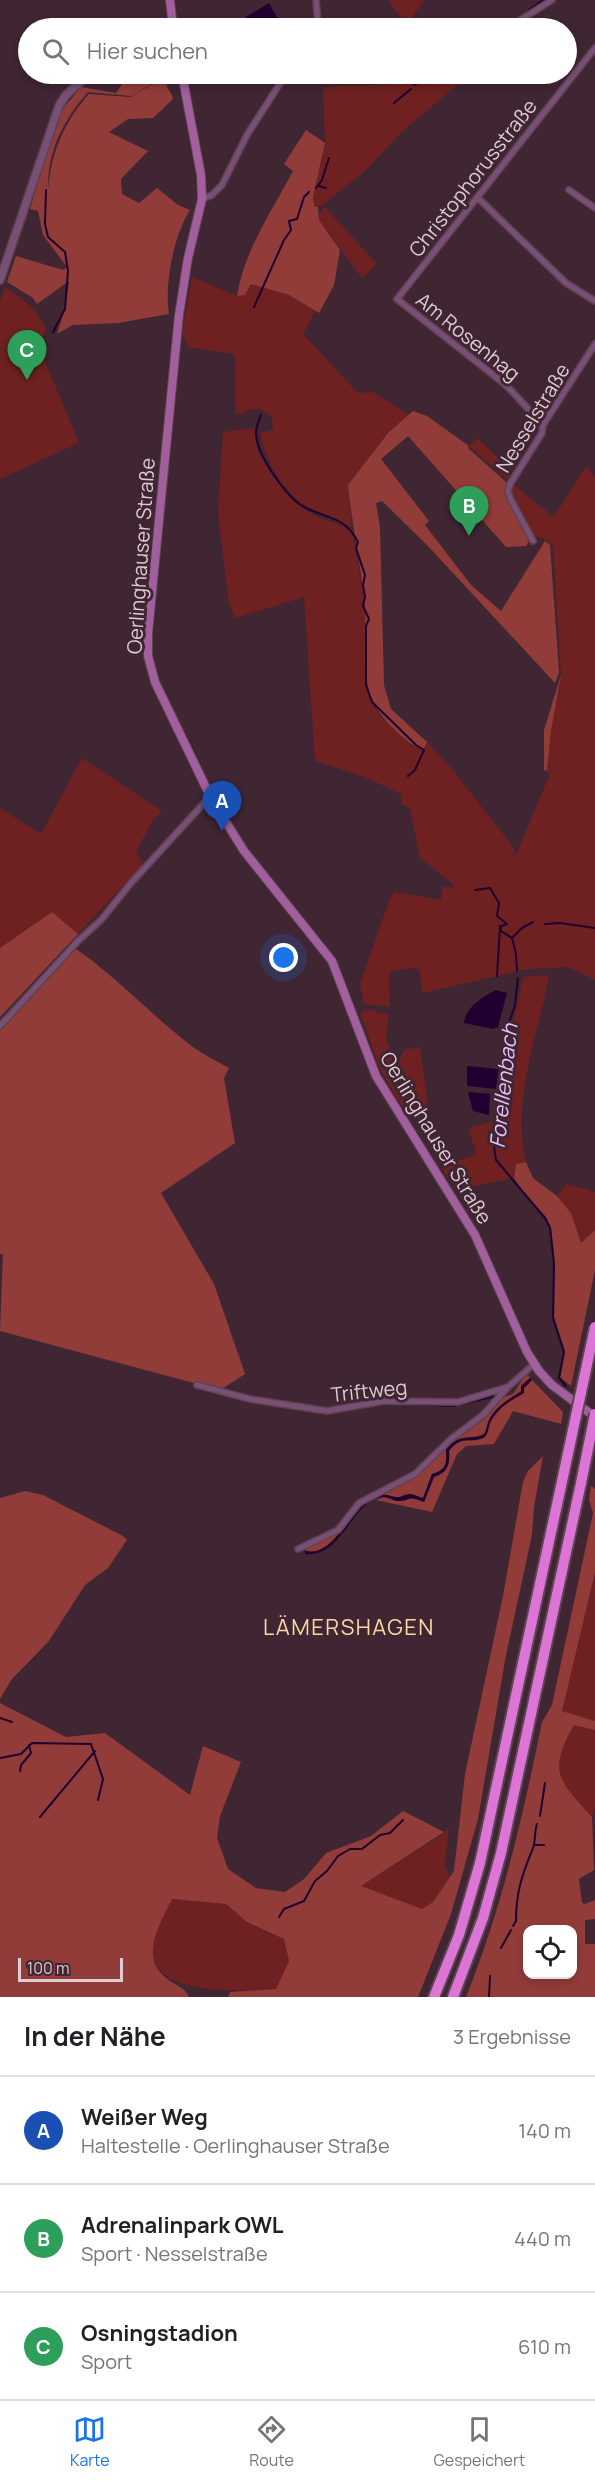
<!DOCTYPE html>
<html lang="de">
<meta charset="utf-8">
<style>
:root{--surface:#fff;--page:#f6f6f6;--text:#202124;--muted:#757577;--line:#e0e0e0;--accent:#1a73e8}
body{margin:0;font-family:Manrope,sans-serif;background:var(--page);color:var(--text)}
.controls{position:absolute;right:18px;bottom:18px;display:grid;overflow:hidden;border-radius:12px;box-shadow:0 3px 9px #0003}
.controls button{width:54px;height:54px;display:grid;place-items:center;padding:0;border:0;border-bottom:2px solid var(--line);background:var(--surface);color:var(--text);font:30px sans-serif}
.scale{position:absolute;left:18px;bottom:15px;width:105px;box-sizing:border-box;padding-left:6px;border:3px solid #decbd4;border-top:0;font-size:16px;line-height:21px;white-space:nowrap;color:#decbd4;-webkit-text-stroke:4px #402533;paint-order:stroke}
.you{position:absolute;left:284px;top:958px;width:21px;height:21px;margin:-15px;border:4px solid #fff;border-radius:50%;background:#1a73e8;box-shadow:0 0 0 9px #1a73e833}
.badge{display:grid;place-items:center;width:39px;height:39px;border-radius:50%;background:var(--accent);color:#fff;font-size:20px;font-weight:700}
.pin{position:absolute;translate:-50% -50px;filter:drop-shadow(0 2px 3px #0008)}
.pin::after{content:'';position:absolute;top:32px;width:21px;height:18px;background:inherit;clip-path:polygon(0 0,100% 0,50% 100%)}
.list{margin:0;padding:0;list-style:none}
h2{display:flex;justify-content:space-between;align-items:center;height:78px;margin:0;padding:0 24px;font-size:26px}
h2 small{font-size:20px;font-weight:400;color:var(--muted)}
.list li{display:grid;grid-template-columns:39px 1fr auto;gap:18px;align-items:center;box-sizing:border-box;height:108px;padding:0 24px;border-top:2px solid var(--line)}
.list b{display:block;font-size:22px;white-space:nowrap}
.list p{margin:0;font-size:20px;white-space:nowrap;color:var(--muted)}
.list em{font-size:20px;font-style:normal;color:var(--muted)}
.icon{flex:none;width:33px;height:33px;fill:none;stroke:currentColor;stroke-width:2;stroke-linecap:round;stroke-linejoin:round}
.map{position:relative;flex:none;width:595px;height:1997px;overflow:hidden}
.search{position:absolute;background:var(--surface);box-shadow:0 3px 9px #0003;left:18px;right:18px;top:18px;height:66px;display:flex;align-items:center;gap:15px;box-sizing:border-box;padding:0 21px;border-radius:33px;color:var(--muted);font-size:22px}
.sheet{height:402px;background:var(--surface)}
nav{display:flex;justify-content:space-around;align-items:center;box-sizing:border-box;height:84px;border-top:2px solid var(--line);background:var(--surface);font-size:16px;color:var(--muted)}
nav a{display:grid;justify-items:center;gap:3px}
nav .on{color:var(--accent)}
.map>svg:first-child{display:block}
.green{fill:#6f2121}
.forest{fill:#923c3a;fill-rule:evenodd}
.water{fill:#200030}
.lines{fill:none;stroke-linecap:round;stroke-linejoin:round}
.stream{stroke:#200030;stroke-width:2}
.minor-casing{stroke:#5c4350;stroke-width:8}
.tertiary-casing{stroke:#5c4350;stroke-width:10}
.secondary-casing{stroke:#5c4350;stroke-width:10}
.motorway-casing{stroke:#5c4350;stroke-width:14}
.minor{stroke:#794f76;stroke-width:5}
.tertiary{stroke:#794f76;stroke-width:7}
.secondary{stroke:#a25f9d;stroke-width:8}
.motorway{stroke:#dd75d7;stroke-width:10}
.motorway-bridge-casing{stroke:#5c4350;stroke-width:14;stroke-linecap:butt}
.motorway-bridge{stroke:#dd75d7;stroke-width:10}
.labels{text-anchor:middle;stroke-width:6;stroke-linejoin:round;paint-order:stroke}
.street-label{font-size:20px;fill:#decbd4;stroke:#402533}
.water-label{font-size:21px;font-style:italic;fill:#e5c2fd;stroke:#402533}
.quarter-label{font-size:22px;letter-spacing:1.5px;fill:#fbd8a2;stroke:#402533}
</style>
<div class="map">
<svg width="595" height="1997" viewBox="0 0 595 1997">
<rect width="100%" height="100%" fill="#402533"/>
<!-- green -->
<path class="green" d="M388,0H425L406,24Z
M412,74H470L403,131L364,172L321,206H314L313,197L325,145L323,88C352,82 385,91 412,74Z
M325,207L377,264L362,278L319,220L318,216Z
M192,277L237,296L245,295L251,283L289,295L315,311L303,334L358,393L373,392L410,415L388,433L348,485L352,527C338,520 322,515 308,507C283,493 265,460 260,433L273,430L272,417C261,408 253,406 242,414L235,413V354L188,347L182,333Z
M5,287C23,299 36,308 46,329L43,338L44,359L79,443L0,479V301Z
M254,428L257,449L266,466L291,499L317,517L352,529L365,604L366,682L375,708L381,717L411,745L423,750L427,742L452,769L515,849L512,855H516L550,774L547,771L551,731L561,675L553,546L543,538L533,536L511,491L514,485L554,517L586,466L595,477V980L568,967L528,969L423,993L419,970L414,968L389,972L390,1007L364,1004L360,984L390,898L395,892L441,900L443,886L453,888V884L420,858L410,808L402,804L401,794L365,777L315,761L304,597L235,618L229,603L218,513L223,432Z
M477,438L513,472L508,480L469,446Z
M82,758L162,811L154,819L136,851L143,865L78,934L52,912L0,948V808L41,834Z
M549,975C538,1036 511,1101 526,1162L516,1164L514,1178L471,1187L458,1192L441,1167L476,1154L469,1128L499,1120L505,1061L523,977Z
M369,1010L389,1015L386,1039L395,1063L399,1062L404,1050L420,1047L428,1106L408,1117L379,1067L361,1014L362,1012Z
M566,1184L595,1192V1230L581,1243L571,1213L557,1196Z
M595,1572V1721L561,1711Z
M574,1724L595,1730V1808L592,1817C559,1780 547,1773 574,1724Z
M449,1827L445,1865L450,1877L433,1902L422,1909L361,1886L440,1836Z
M171,1899L226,1904L247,1922L284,1939L289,1961L276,1989C242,1991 154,1997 152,1951C151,1934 164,1914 171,1899Z"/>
<!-- forest -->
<path class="forest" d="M117,74H164L165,76L131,96L88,92C63,120 47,152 48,190C51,153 64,122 89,94L130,97L165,77L167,87L173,97L172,100L153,118L128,119L109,132L148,151L121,179L122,194L139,203L157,188L178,205L190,210C174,235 164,284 169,314L118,323L73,325L57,334L65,308L69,281L37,304L33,298L7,282L16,256L63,270L67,267L43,235L38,211L30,209L56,123L62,110L81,87L116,93L124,81Z
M306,130L325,143L313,197L314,206L318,207L319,220L340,250L334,285L319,313L289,295L251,284L245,295L237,296C244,251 272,211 293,171L284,164Z
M413,411L427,416L469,446L468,448L506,482V498L529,541L526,546L506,547L408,436L381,459L429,521L425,525L471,585L501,611L545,541L550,545L559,672L555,683L427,545L382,501L376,503L380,527L384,685L391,709L427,742L423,750C411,745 403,738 394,729C351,689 370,649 364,599C360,561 352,524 348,485L388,433Z
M561,675L551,731L547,771L544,770V730Z
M52,912L78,934L0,1017V948Z
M76,949C118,978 152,1016 193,1047C204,1055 217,1061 229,1068L224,1078L235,1143L161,1193L214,1284L245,1374L220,1390L0,1331L3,1254H0V1031Z
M526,1162L533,1178L557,1196L571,1213L581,1243L595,1230V1270L571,1386L560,1377L565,1351L554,1317L555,1263L551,1227L546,1217L523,1192L514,1178L516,1164Z
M528,1374L530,1378L521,1386V1391C504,1402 489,1412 485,1433C471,1442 461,1431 446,1449C447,1463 446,1470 432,1474L423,1499C419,1497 414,1495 410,1494C405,1494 401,1498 396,1497C382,1496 380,1495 366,1503C349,1512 328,1564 304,1549L338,1532L365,1502L412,1479L503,1397L513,1394L525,1375Z
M532,1380L563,1412L561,1424L513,1411L494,1444L466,1446L457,1454L432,1512L376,1500L384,1497L398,1501L410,1497L424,1502L434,1476C448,1472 450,1464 449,1451C462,1434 468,1444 483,1438C489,1435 488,1426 491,1421C499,1407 510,1401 523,1393L524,1388Z
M543,1456L534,1507L532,1535L506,1655L478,1819L451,1914L418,1997H228L230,1992L276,1989L289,1961L284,1939L247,1922L226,1904L172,1899C161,1922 139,1956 165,1977C175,1986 183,1985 189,1997H0V1703L66,1737L105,1733L190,1795L203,1746L241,1762L220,1816L217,1838L228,1869L256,1888L285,1892L304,1879L326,1853L371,1836L403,1811L444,1832L361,1886L422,1909L433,1902L454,1871L465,1774L503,1596L523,1482L528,1471Z
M591,1486L595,1489V1572L562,1711L595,1721V1730L574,1725C547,1773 559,1780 592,1817L594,1870L579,1879L582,1903L585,1904L595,1900V1919L585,1920V1944H595V1997H466C502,1908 523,1816 542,1722L552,1705L593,1513L589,1500ZM528,1930H572V1974H528Z
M25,1491L43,1495L123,1536L127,1540L108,1568L85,1585L49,1641L12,1679L0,1699V1498Z"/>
<!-- water -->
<path class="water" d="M269,3L280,23L274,28H269L263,23L258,26L259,28H252L246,17Z
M496,990L507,993L498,1027L493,1029L464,1023C465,1008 482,997 496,990Z
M467,1066L499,1069L496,1089L467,1086Z
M468,1092L490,1094L489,1115L473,1111Z
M530,1378L532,1380L524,1388V1393C510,1401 499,1407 491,1421C488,1426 489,1435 483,1438C468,1444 462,1434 449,1451C450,1465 448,1472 434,1477L424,1502C406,1495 412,1501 398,1501C393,1501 389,1497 384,1497C352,1498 344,1558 305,1554V1551C337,1558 351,1501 382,1495C387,1494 391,1497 396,1497C401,1498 405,1494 410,1494C414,1494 419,1497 423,1498L432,1474C447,1470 447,1463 446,1449C461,1431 478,1441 484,1434C487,1431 487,1424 489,1420C496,1406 508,1400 521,1392V1386Z"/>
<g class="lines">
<!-- stream -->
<path class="stream" d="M529,10L543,0
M414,85L434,74
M394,103L411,89
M319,186L326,188
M316,188L322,180L329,158
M46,190L45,224L48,237L65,252L68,271L65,309L53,332
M254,307L284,240L291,230L289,221L297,219L304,197L309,192
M261,415C259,420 256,427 256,433C256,454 287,499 306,508C329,519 345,517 358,542L356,548L365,575L363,585L365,597L363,606L369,619L366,626V685L372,702L416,745L424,750L415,770L408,776
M475,890L490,888L499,903L497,916L507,924L501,926V931L512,938L516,954L517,971
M545,924L560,923L595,928
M512,938L522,928L533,922
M497,976L500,926
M518,978L515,1005L508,1026L502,1063L504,1075L494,1125L497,1133L494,1147L496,1160L545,1218L550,1228L554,1264L553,1318L564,1352L559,1378L566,1386
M406,1404L453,1406L496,1396
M376,1405L394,1404
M0,1718L12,1722
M0,1758L21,1754L32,1743L91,1744L103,1779L98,1800
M20,1771L21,1765L31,1753L29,1745
M540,1816L545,1783
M40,1817L95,1751
M535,1845H544
M279,1917L284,1909L304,1901L315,1881L327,1871L338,1856L350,1849H362L380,1835L390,1833L403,1820
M513,1926L516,1921C516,1892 522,1875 533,1848C536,1840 534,1832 537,1824
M501,1948L511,1930
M489,1997L490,1976"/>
<defs>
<path id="minor" d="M316,28L318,25L316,0
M508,28L552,0
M569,190L595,208
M477,197L566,283L595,301
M202,199L212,195L222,185L247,135L286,74
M543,425L506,385L397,299L595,48
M533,541L510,498L508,491L510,484L542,433L543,425L595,344
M0,1026L79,940L101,920L131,883L204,803L211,798
M197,1385L250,1399L327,1411L384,1401L458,1402L508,1387L534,1364
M298,1549L338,1530L359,1503L415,1474L451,1439L483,1415L507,1388"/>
<path id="tertiary" d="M155,28L172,21
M0,280L59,106L66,95L89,74"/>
<path id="secondary" d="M170,0L173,28
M182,74L201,175L202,199L188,258L179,315L148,633V656L155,682L211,798L244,851L332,961L376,1076L475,1235L527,1352L539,1371L552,1385L595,1417"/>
<path id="motorway" d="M434,1997L459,1935L480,1863L564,1472
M453,1997L483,1918L501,1853L581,1483"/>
</defs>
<!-- minor casing -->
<use href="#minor" class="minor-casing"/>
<!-- tertiary casing -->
<use href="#tertiary" class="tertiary-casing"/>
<!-- secondary casing -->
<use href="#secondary" class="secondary-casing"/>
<!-- motorway casing -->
<use href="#motorway" class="motorway-casing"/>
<!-- minor -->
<use href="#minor" class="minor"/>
<!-- tertiary -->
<use href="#tertiary" class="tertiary"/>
<!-- secondary -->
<use href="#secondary" class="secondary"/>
<!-- motorway -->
<use href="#motorway" class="motorway"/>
<defs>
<path id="motorway-bridge" d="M564,1472L595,1327
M581,1483L595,1414"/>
</defs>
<!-- motorway-bridge casing -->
<use href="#motorway-bridge" class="motorway-bridge-casing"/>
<!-- motorway-bridge -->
<use href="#motorway-bridge" class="motorway-bridge"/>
</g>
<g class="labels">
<!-- street labels -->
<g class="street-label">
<text transform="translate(473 178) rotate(-52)" y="7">Christophorusstraße</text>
<text transform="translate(468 337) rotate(39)" y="7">Am Rosenhag</text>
<text transform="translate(533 418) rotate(-59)" y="7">Nesselstraße</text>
<text transform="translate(141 556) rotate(-86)" y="7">Oerlinghauser Straße</text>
<text transform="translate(436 1138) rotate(59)" y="7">Oerlinghauser Straße</text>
<text transform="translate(369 1391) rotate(-6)" y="7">Triftweg</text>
</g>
<!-- water labels -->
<g class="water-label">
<text transform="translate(504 1086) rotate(-84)" y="7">Forellenbach</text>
</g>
<!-- quarter labels -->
<g class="quarter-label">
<text x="349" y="1635">LÄMERSHAGEN</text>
</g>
</g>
</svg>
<div class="controls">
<button><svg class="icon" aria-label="locate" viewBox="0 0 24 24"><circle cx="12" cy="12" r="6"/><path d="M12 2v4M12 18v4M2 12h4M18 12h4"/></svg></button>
</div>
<div class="scale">100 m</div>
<div class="you"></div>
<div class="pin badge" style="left:222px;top:831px;background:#1a4fb4">A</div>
<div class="pin badge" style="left:469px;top:536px;background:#2e9e5b">B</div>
<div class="pin badge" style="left:27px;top:380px;background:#2e9e5b">C</div>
<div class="search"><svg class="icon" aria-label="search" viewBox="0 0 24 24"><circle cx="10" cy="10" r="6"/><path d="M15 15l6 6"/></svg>Hier suchen</div>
</div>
<section class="sheet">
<h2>In der Nähe<small>3 Ergebnisse</small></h2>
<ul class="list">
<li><span class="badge" style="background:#1a4fb4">A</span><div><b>Weißer Weg</b><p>Haltestelle · Oerlinghauser Straße</p></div><em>140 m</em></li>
<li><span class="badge" style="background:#2e9e5b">B</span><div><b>Adrenalinpark OWL</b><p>Sport · Nesselstraße</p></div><em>440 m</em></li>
<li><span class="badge" style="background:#2e9e5b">C</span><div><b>Osningstadion</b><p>Sport</p></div><em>610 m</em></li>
</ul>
</section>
<nav>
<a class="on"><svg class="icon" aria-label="map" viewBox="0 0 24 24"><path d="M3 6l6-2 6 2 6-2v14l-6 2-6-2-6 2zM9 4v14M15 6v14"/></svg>Karte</a>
<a><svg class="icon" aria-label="directions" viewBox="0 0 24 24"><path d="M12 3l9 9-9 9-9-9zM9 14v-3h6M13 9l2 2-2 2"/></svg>Route</a>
<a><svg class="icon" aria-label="saved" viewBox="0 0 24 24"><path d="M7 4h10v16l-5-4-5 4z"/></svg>Gespeichert</a>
</nav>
